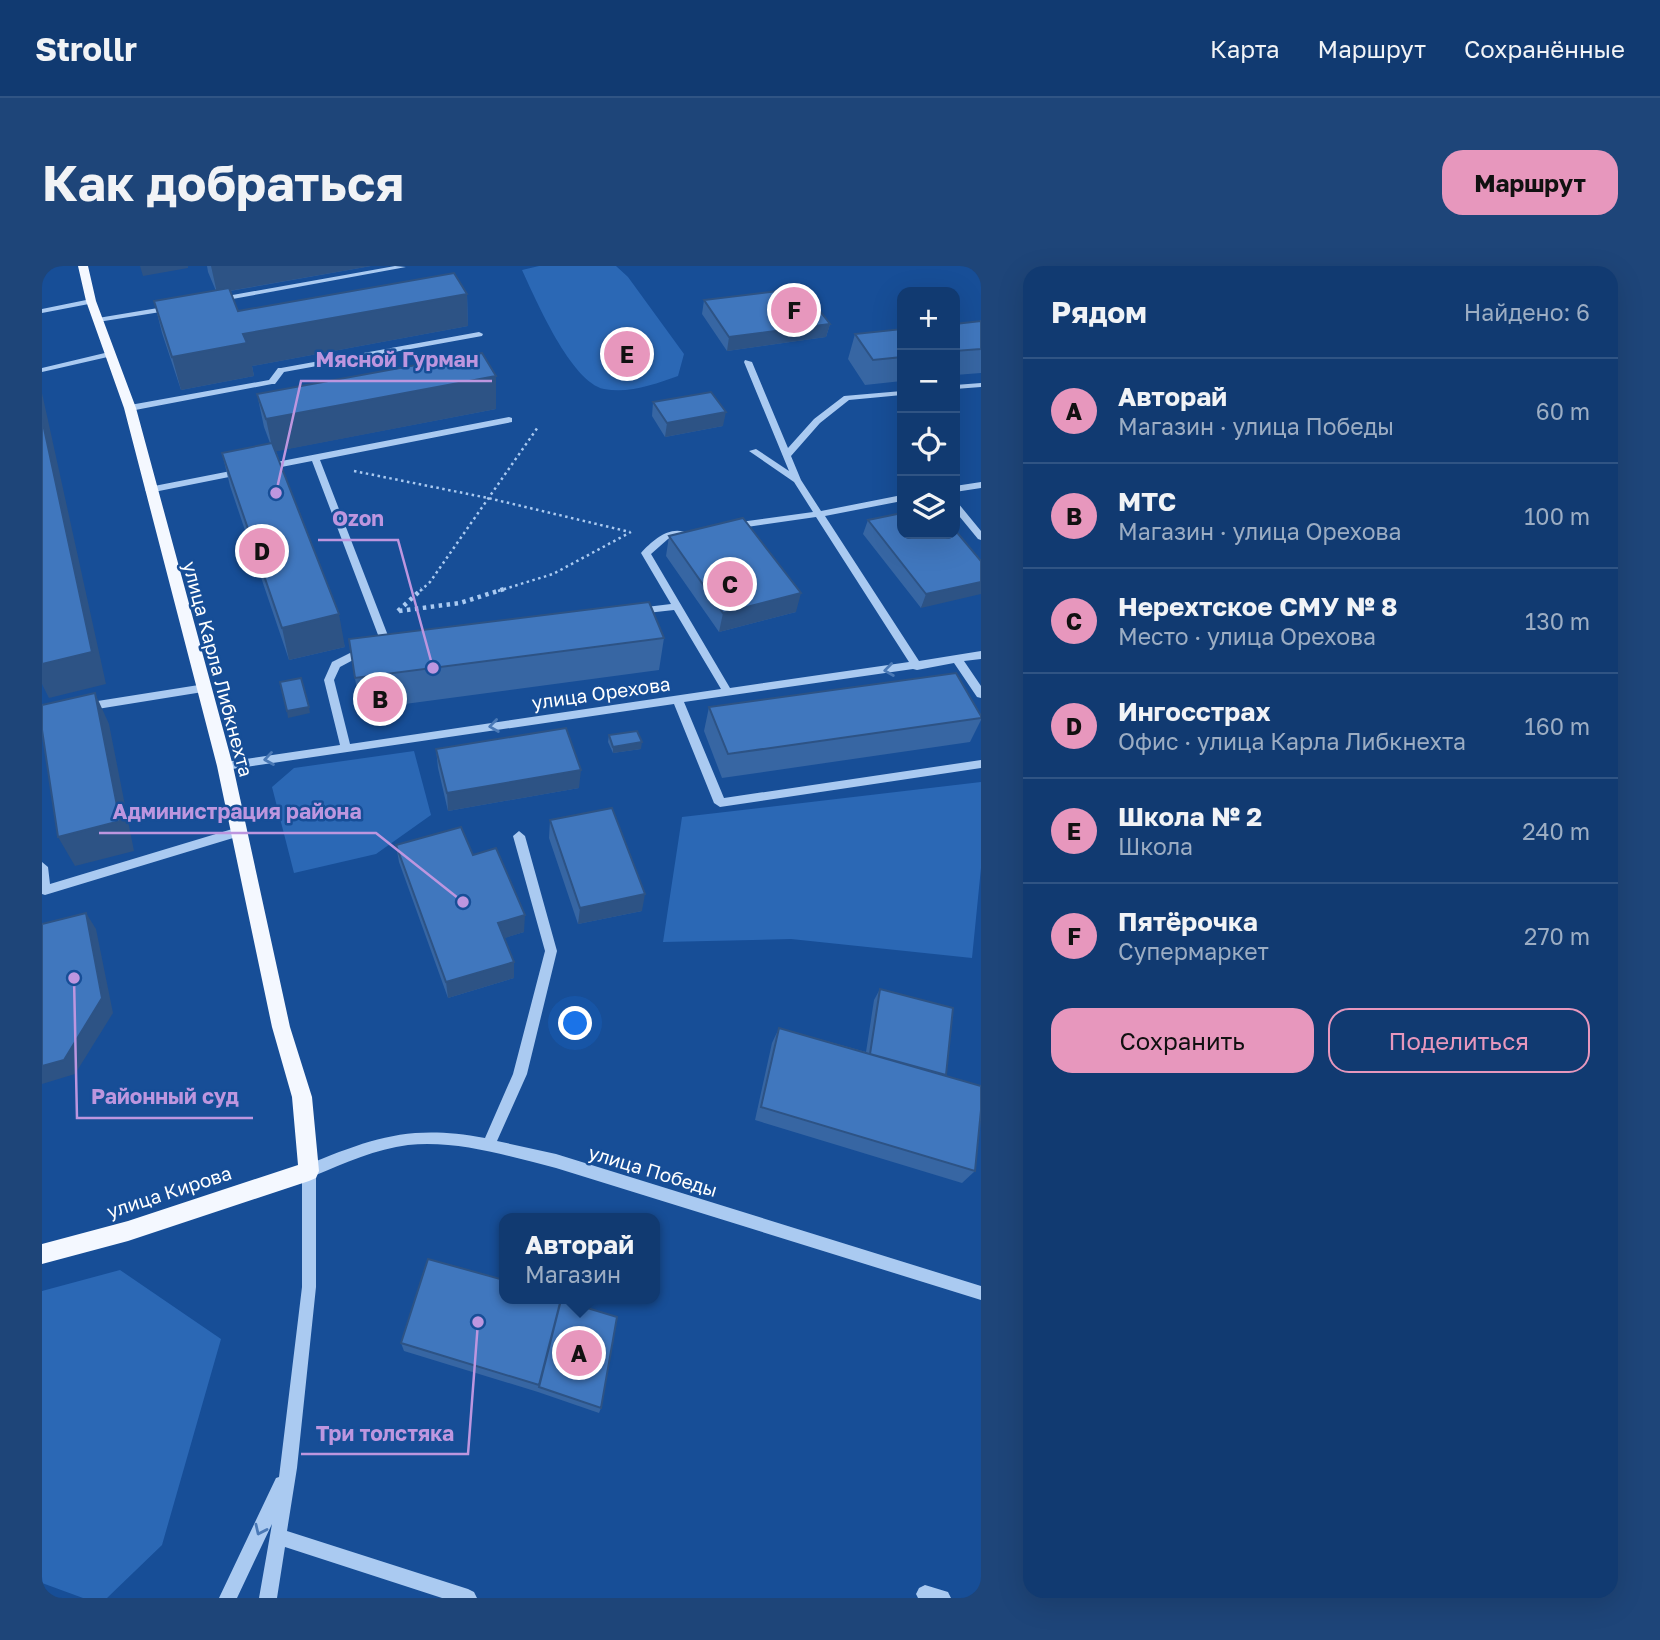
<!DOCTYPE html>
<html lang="ru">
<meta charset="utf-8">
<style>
:root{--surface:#113a71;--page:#1e4579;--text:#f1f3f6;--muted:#9cadc3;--line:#305484;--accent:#e797bd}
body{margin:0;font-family:"Golos Text",sans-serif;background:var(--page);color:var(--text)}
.controls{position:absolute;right:21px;top:21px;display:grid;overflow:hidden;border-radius:14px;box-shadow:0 7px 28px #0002}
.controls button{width:63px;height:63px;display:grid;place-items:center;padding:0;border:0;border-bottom:2px solid var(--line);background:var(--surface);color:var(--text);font:35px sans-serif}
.you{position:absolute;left:534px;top:758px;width:24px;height:24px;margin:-18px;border:5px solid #fff;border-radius:50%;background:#1a73e8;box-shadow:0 0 0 10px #1a73e833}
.badge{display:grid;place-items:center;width:46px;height:46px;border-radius:50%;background:var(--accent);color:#111;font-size:23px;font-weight:700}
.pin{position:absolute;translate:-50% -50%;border:4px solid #fff;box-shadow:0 2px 7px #0006}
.popup{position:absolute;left:457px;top:947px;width:161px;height:91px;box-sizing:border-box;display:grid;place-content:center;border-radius:14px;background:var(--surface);filter:drop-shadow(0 2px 5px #0005);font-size:23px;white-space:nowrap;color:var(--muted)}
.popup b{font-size:26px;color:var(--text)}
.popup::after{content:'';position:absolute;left:50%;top:100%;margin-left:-14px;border:14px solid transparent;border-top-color:var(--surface)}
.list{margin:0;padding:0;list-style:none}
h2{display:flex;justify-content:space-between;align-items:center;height:91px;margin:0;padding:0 28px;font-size:30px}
h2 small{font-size:23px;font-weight:400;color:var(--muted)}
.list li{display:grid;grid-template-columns:46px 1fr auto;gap:21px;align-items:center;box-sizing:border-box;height:105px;padding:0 28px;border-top:2px solid var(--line)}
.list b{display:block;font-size:26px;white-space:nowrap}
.list p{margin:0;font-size:23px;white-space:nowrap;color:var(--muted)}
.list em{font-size:23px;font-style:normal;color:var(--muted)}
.actions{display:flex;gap:14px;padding:21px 28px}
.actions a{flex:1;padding:16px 0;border:2px solid var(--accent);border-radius:21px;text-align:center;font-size:24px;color:var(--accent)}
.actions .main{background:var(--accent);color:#111}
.icon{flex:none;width:38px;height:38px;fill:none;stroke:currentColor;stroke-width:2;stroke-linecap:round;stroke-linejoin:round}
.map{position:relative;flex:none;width:939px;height:1332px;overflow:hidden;border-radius:21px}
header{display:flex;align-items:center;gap:42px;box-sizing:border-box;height:98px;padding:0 35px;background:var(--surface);border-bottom:2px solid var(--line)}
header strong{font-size:33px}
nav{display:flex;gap:38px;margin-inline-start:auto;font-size:24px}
.intro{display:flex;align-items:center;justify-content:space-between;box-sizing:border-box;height:168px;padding:0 42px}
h1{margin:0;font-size:49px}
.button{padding:18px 32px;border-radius:21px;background:var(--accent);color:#111;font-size:24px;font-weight:700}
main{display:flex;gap:42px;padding:0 42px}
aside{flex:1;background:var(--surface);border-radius:21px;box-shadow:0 7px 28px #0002}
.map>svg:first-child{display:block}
.green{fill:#2b68b5}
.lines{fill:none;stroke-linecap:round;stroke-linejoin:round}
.path-far1{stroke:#aacaf1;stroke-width:2.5;stroke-dasharray:2.5 3.5;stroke-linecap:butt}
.path{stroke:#aacaf1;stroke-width:4.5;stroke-dasharray:3.5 4.5;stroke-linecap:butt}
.minor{fill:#aacaf1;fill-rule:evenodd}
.major{fill:#f4f8ff;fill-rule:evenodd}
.wall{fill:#3766a3}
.shaded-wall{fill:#2d5385}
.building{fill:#4077be;stroke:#2d5385;stroke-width:2}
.oneway{stroke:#4a79b6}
.labels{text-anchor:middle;stroke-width:5;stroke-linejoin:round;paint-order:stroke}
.street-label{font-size:19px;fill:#fff;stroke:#174e97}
.leader{fill:none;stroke:#bd96df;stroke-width:2.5}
.callout-dot{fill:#bd96df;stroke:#174e97;stroke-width:2.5}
.callout-label{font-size:21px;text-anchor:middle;font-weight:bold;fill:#bd96df;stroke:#174e97;stroke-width:5;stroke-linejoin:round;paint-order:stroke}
</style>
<header>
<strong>Strollr</strong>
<nav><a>Карта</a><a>Маршрут</a><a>Сохранённые</a></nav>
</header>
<div class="intro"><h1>Как добраться</h1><a class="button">Маршрут</a></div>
<main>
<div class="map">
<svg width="939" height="1332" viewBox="0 0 939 1332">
<rect width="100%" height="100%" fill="#174e97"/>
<!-- green -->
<path class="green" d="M497,0H574L586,11L642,88L636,110C613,118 587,128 562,123C529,116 494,34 480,4Z
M372,485L389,549L334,588L252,607L230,521L252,502Z
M939,516V602L930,692L749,673L621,676L640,551Z
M78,1004L179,1073L120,1279L65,1332H41L0,1317V1025Z"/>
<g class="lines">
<!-- path-far1 -->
<path class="path-far1" d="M312,205L446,232L588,266
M378,325L388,316L496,161
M456,325L511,308L589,266"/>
<!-- path -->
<path class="path" d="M356,345L380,323
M357,345L418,337L462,323"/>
<!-- minor -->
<path class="minor" d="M353,0L364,1L174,36L170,34L174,32Z
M49,33H52V37L0,47V43Z
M128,40H131V44L56,56L52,54L56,52Z
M437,66L441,68L440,70L242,106L233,118H230L88,145L84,142L88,139L227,114L236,102H239Z
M67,86L71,88L70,90L0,106V102Z
M703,94L710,96L746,182L772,153L802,130L860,125V129L807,134L778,157L749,190L759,214L779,245L860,229V235L783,250L877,395L939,385V393L922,395L939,420V432L935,431L912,397L875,404L871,403L642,436L682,532L939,494V502L678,541L672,537L632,438L183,504L179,503L177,500L179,497L183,496L298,479L282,414L290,396L322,380L327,384L326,386L298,401L292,414L308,478L679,423L632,344L596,348L591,345L596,342L629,338L599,287C611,274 629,258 647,268L642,271L626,273L609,288L688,422L867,396L774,251L691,263L686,260L691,257L771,246L752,216L707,185L714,183L747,205L702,96Z
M939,117V121L913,123V119Z
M467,151L470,152V156L278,194L350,380L345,384L341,382L270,195L224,204L220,201L224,198Z
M199,203L202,204V208L107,227L103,224L107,221Z
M939,216V222L913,226V220Z
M913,236L916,237L939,265V274L936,273L913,245Z
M163,418L168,422L167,425L43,445L38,441L43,437Z
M197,561L201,563L203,566L201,569L3,629L0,628V596L6,601L8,618Z
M477,565L483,570L515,685L485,808L455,875L514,888L939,1020V1034L514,902C466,890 416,874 366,879C334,883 303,897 274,909V1021L255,1202L245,1265L426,1323L432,1326L435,1332H400L243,1281L235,1332H217L230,1258L195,1332H177L234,1212L237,1211L260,1021V905L262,900C331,872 367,858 443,872L471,808L503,685L471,570Z
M883,1319L906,1326L909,1332H876L874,1328L877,1322Z"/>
<!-- major -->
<path class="major" d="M36,0H46L54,35L94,142L191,500L248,761L270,831L277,905L274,912L267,915L86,975L0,998V978L86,955L256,899L250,831L230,761L175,500L82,142L44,35Z"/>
</g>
<!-- wall -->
<path class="wall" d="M165,0H329L188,25L196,45L425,28L426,60L210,100L212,110L139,124L120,67L112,35L174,25L166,6Z
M662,34L788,58L784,71L685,85L660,48Z
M939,55V107L913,109V58Z
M860,63V115L823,119L806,93L813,68Z
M454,110V143L234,185L303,381L247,394L188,220L180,187L228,177L222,161L215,128Z
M611,136L681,160L623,171L610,150Z
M826,254L913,268L879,342L821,268Z
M627,270L754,346L677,366L624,290Z
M622,372L617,404L318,444L313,412Z
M667,441L939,452V454L928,476L680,512L662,465Z
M567,469L599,483L571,487L566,476Z
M394,483L537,522L406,545L396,502Z
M508,554L600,645L536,658L507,572Z
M354,579L482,666L462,672L472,712L406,732L357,596Z
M838,723L904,809L933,905L920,917L713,854L730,777L737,762L824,786L832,734Z
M519,1034L559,1142L557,1147L496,1126L362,1085L359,1077Z"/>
<!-- shaded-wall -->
<path class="shaded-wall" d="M98,0H146V2L101,10Z
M169,0H329L175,27Z
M425,28L426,60L210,100L212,110L139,124L130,91L201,68Z
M788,58L784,71L685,85L687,71Z
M454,110V143L231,186L224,153Z
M0,127L64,418L7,432L0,418Z
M684,146L681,160L623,171L625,157Z
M939,316V328L879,342L884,328Z
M759,327L754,346L677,366L681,347Z
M297,348L303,381L247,394L240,362Z
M53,427L67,458L92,585L33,600L16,571Z
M267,441L268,447L246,452L245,445Z
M600,476L599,483L571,487V481Z
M539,504L537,522L406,545L405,527Z
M603,628L600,645L536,658L538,642Z
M44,647L54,663L71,747L33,808L0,818V800Z
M483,649L482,666L457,674L456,657Z
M472,696V712L406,732L404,716Z"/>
<!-- building -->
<path class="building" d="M412,7L425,28L201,68L205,77L130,91L112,35L187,22L196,45Z
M760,22L788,58L687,71L662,34Z
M939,55V83L913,85V58Z
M860,63V91L831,94L813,68Z
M440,87L454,110L224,153L215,128Z
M669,126L684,146L625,157L611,136Z
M0,153L50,386L0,398Z
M230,177L297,348L240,362L180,187Z
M860,247V268H913V264L939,295V316L884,328L826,254Z
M701,252L759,327L681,347L627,270Z
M607,336L622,372L313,412L307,373Z
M914,407L939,450V452L686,488L667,441Z
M259,412L267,441L245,445L238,416Z
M53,427L78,555L16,571L0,464V439Z
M524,462L539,504L405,527L394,483Z
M595,465L600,476L571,481L567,469Z
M570,542L603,628L538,642L508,554Z
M419,561L431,589L454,582L483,649L456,657L472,696L404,716L354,579Z
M44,647L60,732L22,794L0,800V658Z
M838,723L911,742L904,809L828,788Z
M737,762L939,820V844L933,905L719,841Z
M386,993L462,1014V1033H519L497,1119L359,1077Z
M519,1034L575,1051L559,1142L497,1121Z"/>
<!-- one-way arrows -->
<defs><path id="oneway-chevron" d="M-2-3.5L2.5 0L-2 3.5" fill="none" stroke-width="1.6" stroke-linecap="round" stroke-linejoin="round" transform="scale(1.75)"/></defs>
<g class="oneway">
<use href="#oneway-chevron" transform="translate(847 404) rotate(172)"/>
<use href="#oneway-chevron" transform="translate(452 460) rotate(172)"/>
<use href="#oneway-chevron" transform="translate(227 493) rotate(171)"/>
<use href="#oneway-chevron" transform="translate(218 1264) rotate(115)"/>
</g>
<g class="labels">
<!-- street labels -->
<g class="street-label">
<text transform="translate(176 403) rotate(75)" y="7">улица Карла Либкнехта</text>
<text transform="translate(559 427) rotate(-8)" y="7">улица Орехова</text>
<text transform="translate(611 905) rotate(17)" y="7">улица Победы</text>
<text transform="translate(127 926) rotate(-18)" y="7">улица Кирова</text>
</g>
</g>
<!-- callouts -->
<path class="leader" d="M234 227L259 115H450M391 402L356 274H276M421 636L334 567H57M32 712L35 852H211M436 1056L426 1188H259"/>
<g class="callout-dot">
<circle cx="234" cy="227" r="7"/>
<circle cx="391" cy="402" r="7"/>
<circle cx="421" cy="636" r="7"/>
<circle cx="32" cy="712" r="7"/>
<circle cx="436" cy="1056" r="7"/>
</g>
<g class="callout-label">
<text x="355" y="101">Мясной Гурман</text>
<text x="316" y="260">Ozon</text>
<text x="195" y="553">Администрация района</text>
<text x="123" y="838">Районный суд</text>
<text x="343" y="1175">Три толстяка</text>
</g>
</svg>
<div class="controls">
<button>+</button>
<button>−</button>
<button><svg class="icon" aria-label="locate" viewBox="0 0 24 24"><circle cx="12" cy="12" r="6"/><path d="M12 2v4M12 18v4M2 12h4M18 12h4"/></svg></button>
<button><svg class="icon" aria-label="layers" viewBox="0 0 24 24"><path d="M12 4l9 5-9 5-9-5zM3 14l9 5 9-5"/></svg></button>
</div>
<div class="you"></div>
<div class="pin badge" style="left:537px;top:1087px">A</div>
<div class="popup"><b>Авторай</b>Магазин</div>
<div class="pin badge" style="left:338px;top:433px">B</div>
<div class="pin badge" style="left:688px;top:318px">C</div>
<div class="pin badge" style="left:220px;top:285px">D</div>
<div class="pin badge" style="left:585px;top:88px">E</div>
<div class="pin badge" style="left:752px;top:44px">F</div>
</div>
<aside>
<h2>Рядом<small>Найдено: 6</small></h2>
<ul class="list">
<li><span class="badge">A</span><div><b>Авторай</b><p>Магазин · улица Победы</p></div><em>60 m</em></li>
<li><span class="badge">B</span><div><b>МТС</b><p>Магазин · улица Орехова</p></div><em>100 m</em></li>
<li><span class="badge">C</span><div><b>Нерехтское СМУ № 8</b><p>Место · улица Орехова</p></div><em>130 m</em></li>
<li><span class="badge">D</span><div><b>Ингосстрах</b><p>Офис · улица Карла Либкнехта</p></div><em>160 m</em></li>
<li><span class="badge">E</span><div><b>Школа № 2</b><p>Школа</p></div><em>240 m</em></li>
<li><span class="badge">F</span><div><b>Пятёрочка</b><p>Супермаркет</p></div><em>270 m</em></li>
</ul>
<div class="actions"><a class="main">Сохранить</a><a>Поделиться</a></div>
</aside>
</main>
